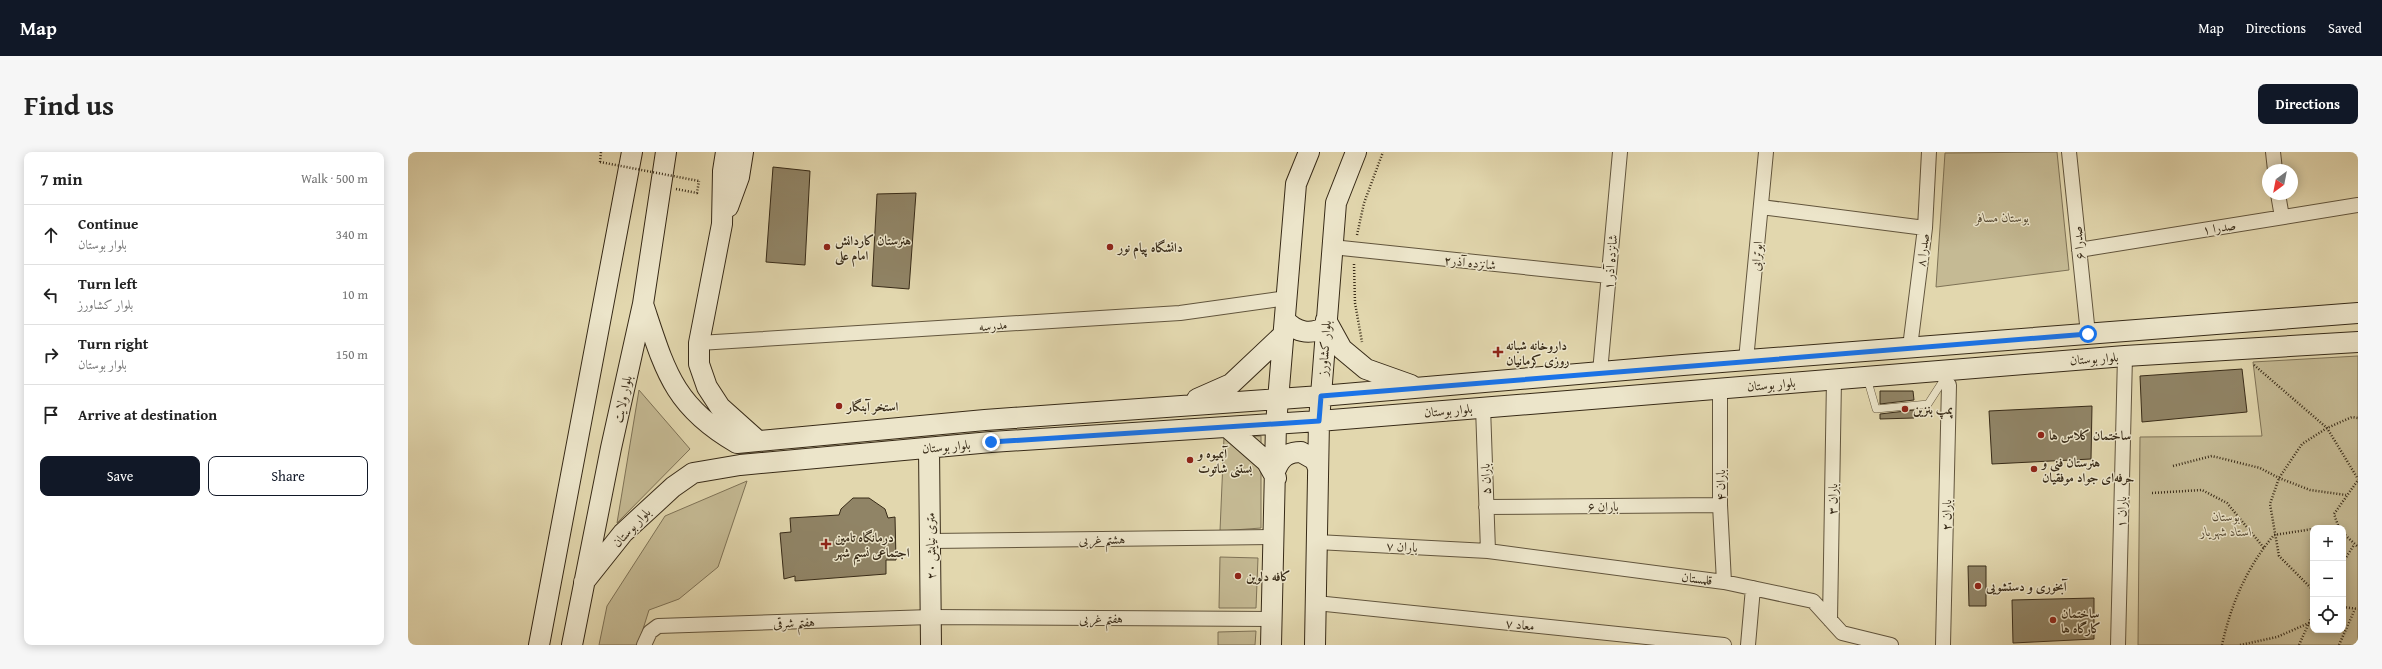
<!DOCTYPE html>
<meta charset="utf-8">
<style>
:root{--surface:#fff;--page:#f6f6f6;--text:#222;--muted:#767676;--line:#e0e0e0;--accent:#111827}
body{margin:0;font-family:"Gentium Book Plus",Amiri,serif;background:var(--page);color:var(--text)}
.controls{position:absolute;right:12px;bottom:12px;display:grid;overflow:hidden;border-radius:8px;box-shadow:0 2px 10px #0003}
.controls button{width:36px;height:36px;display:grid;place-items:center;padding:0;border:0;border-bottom:1px solid var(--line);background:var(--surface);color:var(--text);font:20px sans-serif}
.compass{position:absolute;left:1854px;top:12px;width:36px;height:36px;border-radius:50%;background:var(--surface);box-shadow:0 2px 10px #0003;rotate:212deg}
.stop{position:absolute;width:12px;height:12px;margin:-9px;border:3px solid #1a73e8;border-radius:50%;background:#fff}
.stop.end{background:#1a73e8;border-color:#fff;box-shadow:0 1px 4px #0008}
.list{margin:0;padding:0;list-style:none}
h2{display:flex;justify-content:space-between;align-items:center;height:52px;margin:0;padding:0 16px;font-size:17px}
h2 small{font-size:13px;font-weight:400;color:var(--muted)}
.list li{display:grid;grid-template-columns:26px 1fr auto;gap:12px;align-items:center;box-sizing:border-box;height:60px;padding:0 16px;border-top:1px solid var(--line)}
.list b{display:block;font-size:15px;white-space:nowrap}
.list p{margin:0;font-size:13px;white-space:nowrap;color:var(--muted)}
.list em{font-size:13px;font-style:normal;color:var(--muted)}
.actions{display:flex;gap:8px;padding:12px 16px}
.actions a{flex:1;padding:9px 0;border:1px solid var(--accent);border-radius:8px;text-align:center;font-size:14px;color:var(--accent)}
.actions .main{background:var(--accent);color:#fff}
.icon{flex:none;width:22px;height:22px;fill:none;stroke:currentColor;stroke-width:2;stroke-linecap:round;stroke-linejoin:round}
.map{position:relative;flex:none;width:1950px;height:493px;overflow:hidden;border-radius:8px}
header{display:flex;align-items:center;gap:24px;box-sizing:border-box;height:56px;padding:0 20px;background:var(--accent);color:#fff}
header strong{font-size:19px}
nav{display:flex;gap:22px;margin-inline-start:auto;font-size:14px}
.intro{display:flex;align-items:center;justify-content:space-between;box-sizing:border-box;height:96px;padding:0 24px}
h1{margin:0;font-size:28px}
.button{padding:10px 18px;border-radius:8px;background:var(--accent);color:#fff;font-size:14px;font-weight:700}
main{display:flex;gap:24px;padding:0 24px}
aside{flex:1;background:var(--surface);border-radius:8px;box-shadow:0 2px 10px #0003}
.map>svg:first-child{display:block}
.green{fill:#c5ba94;stroke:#7e7256;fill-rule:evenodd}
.building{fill:#908466;stroke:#372a17}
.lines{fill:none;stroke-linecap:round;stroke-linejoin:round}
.lane-casing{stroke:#62553d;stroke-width:8}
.street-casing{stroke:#62553d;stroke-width:16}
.secondary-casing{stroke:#372a17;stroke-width:22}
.path{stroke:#372a17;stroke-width:2.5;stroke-dasharray:1 2;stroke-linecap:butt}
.lane{stroke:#ece5ca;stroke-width:7}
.street{stroke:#ece5ca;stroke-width:14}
.secondary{stroke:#ece5ca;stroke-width:20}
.path-bridge{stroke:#372a17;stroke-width:2.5;stroke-dasharray:1 2;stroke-linecap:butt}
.route{stroke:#1a73e8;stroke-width:5}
.poi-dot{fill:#8f2418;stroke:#ece5ca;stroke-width:1.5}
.labels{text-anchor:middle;stroke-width:3;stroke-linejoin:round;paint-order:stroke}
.park-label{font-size:13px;font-style:italic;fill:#534730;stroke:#ece5ca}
.street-label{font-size:13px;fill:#372a17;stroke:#ece5ca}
.poi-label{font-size:13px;font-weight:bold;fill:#372a17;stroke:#ece5ca;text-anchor:start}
</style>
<header>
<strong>Map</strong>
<nav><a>Map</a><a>Directions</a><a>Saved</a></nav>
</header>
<div class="intro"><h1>Find us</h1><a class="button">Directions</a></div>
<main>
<aside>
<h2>7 min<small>Walk · 500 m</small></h2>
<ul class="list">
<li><svg class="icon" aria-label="ahead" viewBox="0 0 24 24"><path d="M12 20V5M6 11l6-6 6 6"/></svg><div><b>Continue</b><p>بلوار بوستان</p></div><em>340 m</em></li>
<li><svg class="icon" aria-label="left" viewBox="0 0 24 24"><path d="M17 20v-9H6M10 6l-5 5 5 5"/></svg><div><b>Turn left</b><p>بلوار کشاورز</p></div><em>10 m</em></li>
<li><svg class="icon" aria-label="right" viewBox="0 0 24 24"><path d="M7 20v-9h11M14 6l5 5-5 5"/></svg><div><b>Turn right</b><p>بلوار بوستان</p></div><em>150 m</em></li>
<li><svg class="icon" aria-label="arrive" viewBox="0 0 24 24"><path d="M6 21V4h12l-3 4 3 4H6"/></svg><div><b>Arrive at destination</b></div></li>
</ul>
<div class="actions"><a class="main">Save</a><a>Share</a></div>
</aside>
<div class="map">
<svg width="1950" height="493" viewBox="0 0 1950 493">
<rect width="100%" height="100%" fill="#e2d7ae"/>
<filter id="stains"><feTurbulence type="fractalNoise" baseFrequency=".005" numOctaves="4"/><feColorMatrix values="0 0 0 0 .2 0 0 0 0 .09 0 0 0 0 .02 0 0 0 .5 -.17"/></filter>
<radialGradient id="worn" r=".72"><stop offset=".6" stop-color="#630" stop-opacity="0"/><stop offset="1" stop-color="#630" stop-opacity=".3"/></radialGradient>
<!-- green -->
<path class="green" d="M1649,0L1661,118L1528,135L1537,1Z
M1950,204V493H1730L1732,285L1854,284L1845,210ZM1905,376H1935V478H1905Z
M231,238L282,297L209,371Z
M853,284V376L812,379L816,285Z
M339,329L310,415L271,447L241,458L230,493H191L199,454L257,364Z
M812,405L850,406L848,456H811Z
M848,479L847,493H810V480Z"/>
<!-- building -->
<path class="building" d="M365,15L402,19L397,113L358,110Z
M508,41L501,137L464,134L469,42Z
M1834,217L1839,260L1734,270L1732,224Z
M1472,239H1505L1506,248L1472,252Z
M1684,254L1683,307L1584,312L1581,259Z
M1506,258V266L1472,267V262Z
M445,346H461L477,357L480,366L487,365L488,408H478V422L387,429V424L376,427L372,381L383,380L382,366L431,363L433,357Z
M1560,414H1578V454H1561Z
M1686,446V487L1605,491L1604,448Z"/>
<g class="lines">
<defs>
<path id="lane" d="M1459,226L1468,257L1520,252L1540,221"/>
<path id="street" d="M1661,0L1680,182
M1865,0L1867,18
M1870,42L1874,65
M1353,55L1517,76
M924,95L1201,124
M1671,98L1950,53
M291,191L772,161L879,146
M1502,195L1517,76L1521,0
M1338,208L1358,0
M1192,220L1212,0
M1312,236V353L1316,430
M1075,255L1080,399
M1078,355L1312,353
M523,389L866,385
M909,390L1080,399L1316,430L1405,449L1434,481L1483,493
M908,451L1316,493
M1422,468L1426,227
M236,493L242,480L250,474L523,465L863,467
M1340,493L1345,436
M1535,493L1541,233
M1710,493L1717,204"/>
<path id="secondary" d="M318,0L315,19L314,72L291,191V212L299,235L312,255L350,289
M320,55L331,25L335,0
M235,152C257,218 265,254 329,291L577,268L913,244L1275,213L1950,161
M877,168C889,181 902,183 918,175
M918,168L934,197L958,217L1003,233
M789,247L823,232L876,182
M819,275L859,310L868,326
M521,296L523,493
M868,317C873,305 880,300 893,300L907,308L910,316
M176,430L215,381L265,335L285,321L332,313L583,290L911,269L1717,204L1950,190
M131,493L224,0
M164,493L203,296L235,152L258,0
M863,493L868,272L888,32L901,0
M907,493L911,269L928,51L948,0"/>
</defs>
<!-- lane casing -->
<use href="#lane" class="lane-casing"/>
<!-- street casing -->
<use href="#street" class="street-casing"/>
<!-- secondary casing -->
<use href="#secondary" class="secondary-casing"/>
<!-- path -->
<path class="path" d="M192,10L193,0
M268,37L289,41L291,29
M949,83L956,51L975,0
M946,112L947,151L954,190
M1846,213L1919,276L1950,327
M1765,314L1804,304L1852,316L1871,326L1902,338L1938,343
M1744,341L1794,338L1819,351L1856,396
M1931,376L1926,362L1950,328
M1935,381L1950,395
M1935,410L1946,393
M1905,438L1871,404L1862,352L1871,326L1894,292L1919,276L1944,265L1950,266
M1935,455L1950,457
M1814,493C1823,452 1839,415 1866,383L1905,377
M1832,493L1869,485L1901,471
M1891,493L1905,462
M1931,493L1947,457"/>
<!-- lane -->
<use href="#lane" class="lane"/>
<!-- street -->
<use href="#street" class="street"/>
<!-- secondary -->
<use href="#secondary" class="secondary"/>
<!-- path-bridge -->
<path class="path-bridge" d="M192,10L291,29"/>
</g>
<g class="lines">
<!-- route -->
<path class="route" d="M583,290L911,269L913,244L1680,182"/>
</g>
<!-- markers -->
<g class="poi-dot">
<circle cx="419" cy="95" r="4"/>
<circle cx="702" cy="95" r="4"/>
<path d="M1088 194h4v4h4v4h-4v4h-4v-4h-4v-4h4z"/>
<circle cx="431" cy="254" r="4"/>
<circle cx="1497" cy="257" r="4"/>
<circle cx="1633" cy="283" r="4"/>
<circle cx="782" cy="308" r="4"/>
<circle cx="1626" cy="317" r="4"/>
<path d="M416 386h4v4h4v4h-4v4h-4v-4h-4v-4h4z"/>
<circle cx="830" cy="424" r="4"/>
<circle cx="1570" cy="434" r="4"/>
<circle cx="1645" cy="468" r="4"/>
</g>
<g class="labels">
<!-- park labels -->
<g class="park-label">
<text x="1594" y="70">بوستان مسافر</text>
<text x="1818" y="369">بوستان<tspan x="1818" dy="15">استاد شهریار</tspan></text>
</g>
<!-- street labels -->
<g class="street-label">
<text transform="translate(1811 75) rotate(-9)" y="5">صدرا ۱</text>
<text transform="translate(1670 91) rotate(-96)" y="5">صدرا ۶</text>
<text transform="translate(1514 98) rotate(-83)" y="5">صدرا ۸</text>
<text transform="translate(1348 104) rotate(-85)" y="5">ابوترابی</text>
<text transform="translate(1062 110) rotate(6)" y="5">شانزده آذر۲</text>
<text transform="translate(1202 110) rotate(-85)" y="5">شانزده آذر ۱</text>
<text transform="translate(585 173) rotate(-4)" y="5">مدرسه</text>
<text transform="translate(916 196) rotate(-86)" y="5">بلوار کشاورز</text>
<text transform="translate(1686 206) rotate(-4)" y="5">بلوار بوستان</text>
<text transform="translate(1363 232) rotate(-5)" y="5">بلوار بوستان</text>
<text transform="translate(214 247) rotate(-78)" y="5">بلوار ولایت</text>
<text transform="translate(1040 258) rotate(-5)" y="5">بلوار بوستان</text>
<text transform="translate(538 294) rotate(-5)" y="5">بلوار بوستان</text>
<text transform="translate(1077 327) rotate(-92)" y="5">باران ۵</text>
<text transform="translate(1312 333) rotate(-90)" y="5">باران ۴</text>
<text transform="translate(1424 347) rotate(-89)" y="5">باران ۳</text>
<text transform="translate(1195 354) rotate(-1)" y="5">باران ۶</text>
<text transform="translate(1713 360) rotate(-89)" y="5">باران ۱</text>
<text transform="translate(1538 363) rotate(-89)" y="5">باران ۲</text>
<text transform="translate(223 375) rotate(-46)" y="5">بلوار بوستان</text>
<text transform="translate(694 387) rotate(-1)" y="5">هشتم غربی</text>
<text transform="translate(522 394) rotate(-91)" y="5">۲۰ متری نیایش</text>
<text transform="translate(994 394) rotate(3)" y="5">باران ۷</text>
<text transform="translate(1289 426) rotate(7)" y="5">قلمستان</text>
<text x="693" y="471">هفتم غربی</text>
<text transform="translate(386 470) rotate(-2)" y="5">هفتم شرقی</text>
<text transform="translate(1112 472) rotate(6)" y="5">معاد ۷</text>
</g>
<!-- poi labels -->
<g class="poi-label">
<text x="427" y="93">هنرستان کاردانش<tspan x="427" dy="15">امام علی</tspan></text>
<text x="710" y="100">دانشگاه پیام نور</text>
<text x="1098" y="198">داروخانه شبانه<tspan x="1098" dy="15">روزی کرمانیان</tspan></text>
<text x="439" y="259">استخر آبنگار</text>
<text x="1505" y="262">پمپ بنزین</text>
<text x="1641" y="288">ساختمان کلاس ها</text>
<text x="790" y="306">آبمیوه و<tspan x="790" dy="15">بستنی شاتوت</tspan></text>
<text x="1634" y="315">هنرستان فنی و<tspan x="1634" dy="15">حرفه‌ای جواد موفقیان</tspan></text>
<text x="427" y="390">درمانگاه تامین<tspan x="427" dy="15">اجتماعی نسیم شهر</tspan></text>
<text x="838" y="429">کافه دلوین</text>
<text x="1578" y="439">آبخوری و دستشویی</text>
<text x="1653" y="466">ساختمان<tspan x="1653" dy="15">کارگاه ها</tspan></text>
</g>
</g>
<rect width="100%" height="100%" filter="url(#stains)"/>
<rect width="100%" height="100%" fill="url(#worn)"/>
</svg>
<div class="controls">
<button>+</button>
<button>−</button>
<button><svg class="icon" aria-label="locate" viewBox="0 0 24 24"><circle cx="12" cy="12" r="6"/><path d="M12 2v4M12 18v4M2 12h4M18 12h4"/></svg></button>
</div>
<svg class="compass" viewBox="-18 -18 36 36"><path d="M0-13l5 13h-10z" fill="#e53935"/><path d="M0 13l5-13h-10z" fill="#767676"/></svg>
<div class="stop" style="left:1680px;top:182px"></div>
<div class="stop end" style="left:583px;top:290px"></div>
</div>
</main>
